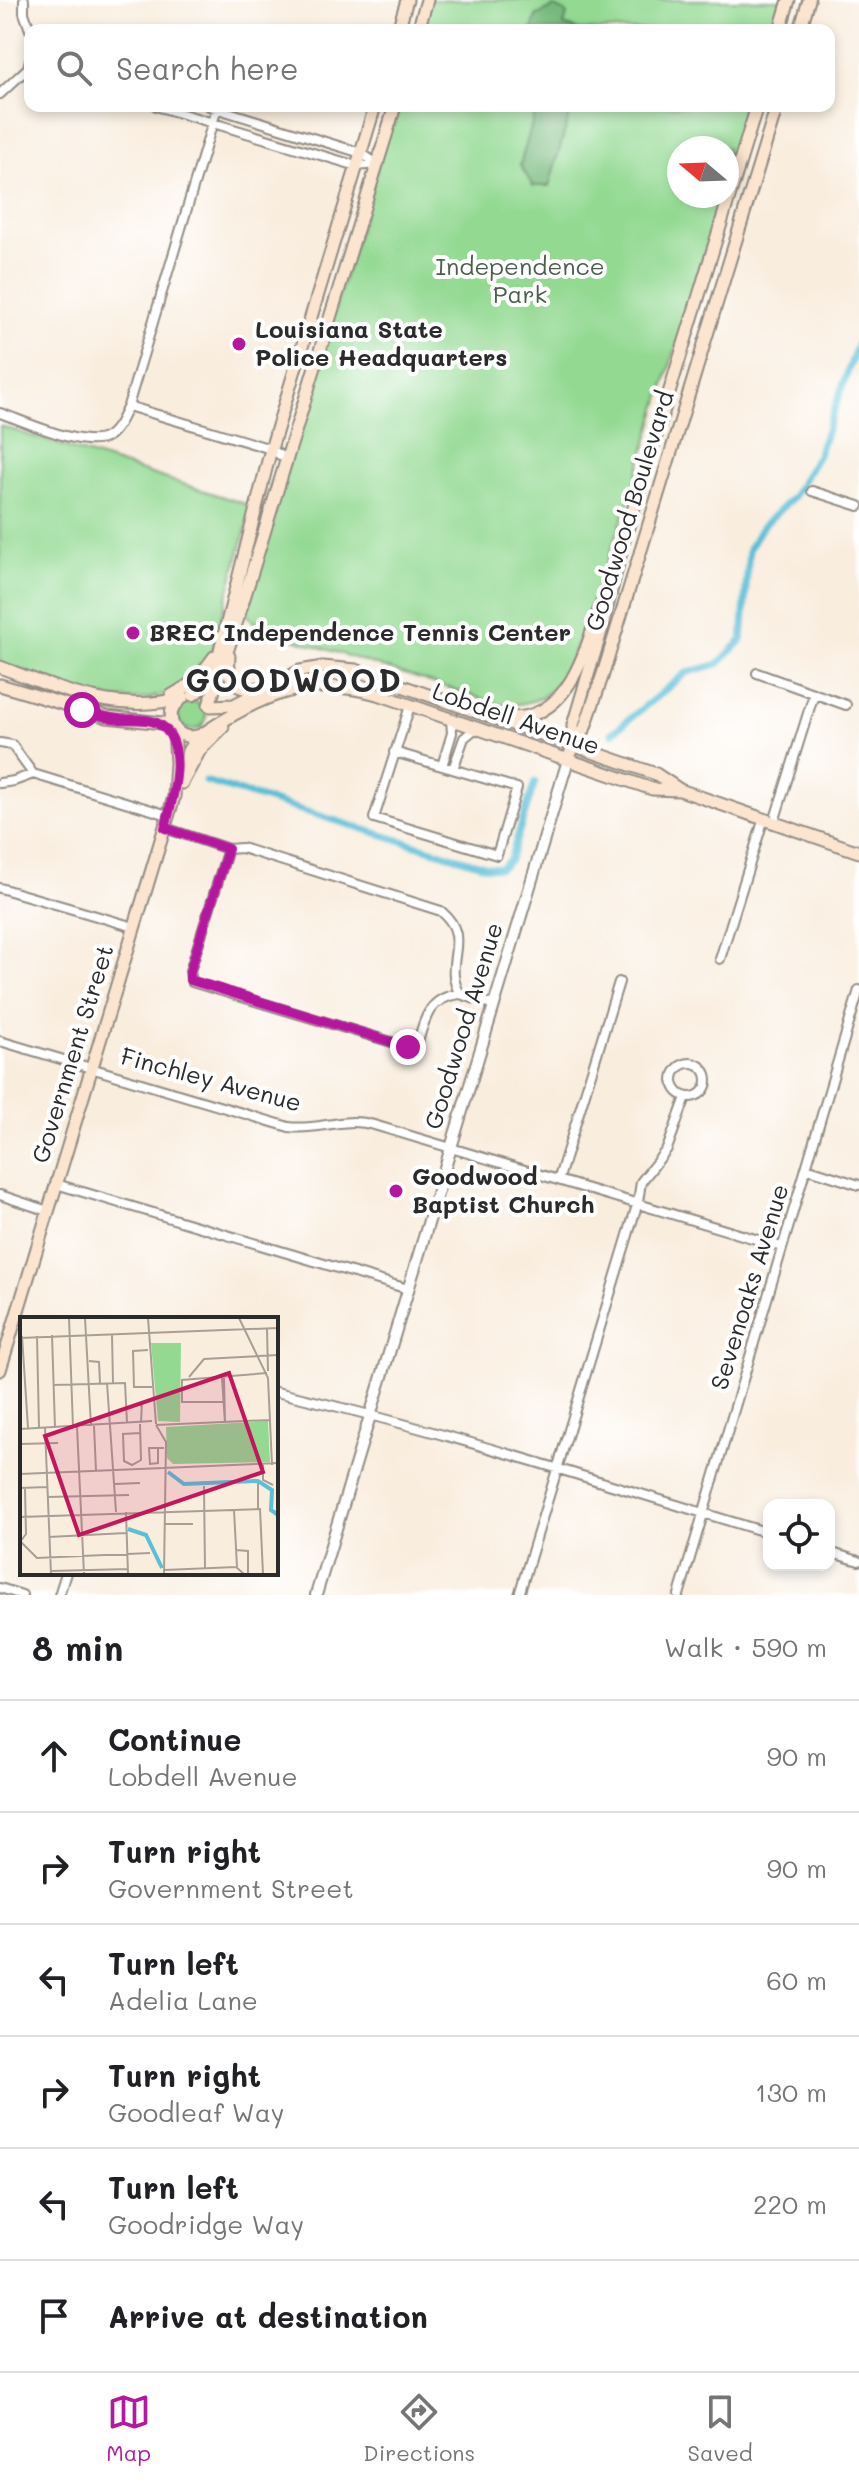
<!DOCTYPE html>
<meta charset="utf-8">
<style>
:root{--surface:#fff;--page:#f2f2f2;--text:#202124;--muted:#757577;--line:#e0e0e0;--accent:#b5179e}
body{margin:0;font-family:Mali,sans-serif;background:var(--page);color:var(--text)}
.controls{position:absolute;right:24px;bottom:24px;display:grid;overflow:hidden;border-radius:16px;box-shadow:0 4px 12px #0003}
.controls button{width:72px;height:72px;display:grid;place-items:center;padding:0;border:0;border-bottom:2px solid var(--line);background:var(--surface);color:var(--text);font:40px sans-serif}
.compass{position:absolute;left:667px;top:136px;width:72px;height:72px;border-radius:50%;background:var(--surface);box-shadow:0 4px 12px #0003;rotate:289deg}
.stop{position:absolute;width:24px;height:24px;margin:-18px;border:6px solid #b5179e;border-radius:50%;background:#fff}
.stop.end{background:#b5179e;border-color:#fff;box-shadow:0 2px 8px #0008}
.list{margin:0;padding:0;list-style:none}
h2{display:flex;justify-content:space-between;align-items:center;height:104px;margin:0;padding:0 32px;font-size:34px}
h2 small{font-size:26px;font-weight:400;color:var(--muted)}
.list li{display:grid;grid-template-columns:52px 1fr auto;gap:24px;align-items:center;box-sizing:border-box;height:112px;padding:0 32px;border-top:2px solid var(--line)}
.list b{display:block;font-size:30px;white-space:nowrap}
.list p{margin:0;font-size:26px;white-space:nowrap;color:var(--muted)}
.list em{font-size:26px;font-style:normal;color:var(--muted)}
.icon{flex:none;width:44px;height:44px;fill:none;stroke:currentColor;stroke-width:2;stroke-linecap:round;stroke-linejoin:round}
.map{position:relative;flex:none;width:859px;height:1595px;overflow:hidden}
.search{position:absolute;background:var(--surface);box-shadow:0 4px 12px #0003;left:24px;right:24px;top:24px;height:88px;display:flex;align-items:center;gap:20px;box-sizing:border-box;padding:0 28px;border-radius:16px;color:var(--muted);font-size:30px}
.sheet{height:776px;background:var(--surface)}
nav{display:flex;justify-content:space-around;align-items:center;box-sizing:border-box;height:112px;border-top:2px solid var(--line);background:var(--surface);font-size:22px;color:var(--muted)}
nav a{display:grid;justify-items:center;gap:4px}
nav .on{color:var(--accent)}
.map>svg:first-child{display:block}
.green{fill:#93d992;stroke:#5f825e;stroke-width:2}
.forest{fill:#76b97c;stroke:#507254;stroke-width:2}
.lines{fill:none;stroke-linecap:round;stroke-linejoin:round}
.canal{stroke:#59c0d7;stroke-width:7}
.minor-casing{stroke:#928c84;stroke-width:12}
.tertiary-casing{stroke:#928c84;stroke-width:14}
.secondary-casing{stroke:#928c84;stroke-width:15}
.minor{stroke:#fff;stroke-width:8}
.tertiary{stroke:#fff;stroke-width:10}
.secondary{stroke:#fce5d0;stroke-width:11}
.route{stroke:#b5179e;stroke-width:10}
.poi-dot{fill:#b5179e;stroke:#fff;stroke-width:3}
.labels{text-anchor:middle;stroke-width:8;stroke-linejoin:round;paint-order:stroke}
.park-label{font-size:24px;fill:#4a5f4a;stroke:#fff}
.poi-label{font-size:24px;font-weight:bold;fill:#2b2b2b;stroke:#fff;text-anchor:start}
.street-label{font-size:24px;fill:#2b2b2b;stroke:#fff}
.district-label{font-size:32px;font-weight:bold;letter-spacing:2px;fill:#2b2b2b;stroke:#fff}
.inset-river{fill:none;stroke:#59c0d7;stroke-width:4}
.inset-road{fill:none;stroke:#a79f96;stroke-width:2}
.view{fill:#c2185b;fill-opacity:0.15;stroke:#c2185b;stroke-width:4}
.inset-edge{fill:none;stroke:#2b2b2b;stroke-width:4}
</style>
<div class="map">
<svg width="859" height="1595" viewBox="0 0 859 1595">
<rect width="100%" height="100%" fill="#fff"/>
<filter id="ink" filterUnits="userSpaceOnUse"><feTurbulence type="fractalNoise" baseFrequency=".0125" numOctaves="2"/><feDisplacementMap in="SourceGraphic" scale="16" xChannelSelector="R" yChannelSelector="G"/><feConvolveMatrix kernelMatrix="1 2 1 2 8 2 1 2 1" color-interpolation-filters="sRGB"/></filter>
<filter id="wash" filterUnits="userSpaceOnUse"><feTurbulence type="fractalNoise" baseFrequency=".006" numOctaves="4" result="noise"/><feDisplacementMap in="SourceGraphic" scale="32" xChannelSelector="R" yChannelSelector="G"/><feGaussianBlur stdDeviation="1.8" result="paint"/><feColorMatrix in="noise" values="0 0 0 0 0 0 0 0 0 0 0 0 0 0 0 0 0 1.4 0 .05"/><feComposite in="paint" operator="in"/></filter>
<g filter="url(#wash)">
<rect width="100%" height="100%" fill="#f9edde"/>
<!-- green -->
<path class="green" d="M428,0H781L772,30H419Z
M396,106H749L727,180V148H679V196H722L629,501L570,661C555,694 539,705 502,705L259,628L249,617L246,605Z
M0,426L252,506L211,657C159,734 68,687 0,665Z
M178 716a14 14 0 1 1 28 0a14 14 0 1 1-28 0Z"/>
<!-- forest -->
<path class="forest" d="M554,7L564,11L567,15L564,25L579,30H532L536,16Z
M537,106H572L549,186H533L520,165Z"/>
<g class="lines">
<!-- canal -->
<path class="canal" d="M612,733L686,673L718,664L742,640L749,549L762,527L793,497L818,455L859,340
M205,781L488,867L500,868L510,860L535,782"/>
</g>
</g>
<g filter="url(#ink)">
<g class="lines">
<defs>
<path id="minor" d="M24,0V13L30,30
M0,94L28,68L30,60
M156,106L357,166L377,164L361,153L209,106
M128,406L271,449L286,459
M0,413C24,421 86,450 107,437C118,430 123,416 128,406L217,108
M812,491L859,506
M757,673L846,705
M0,743L12,745L33,774
M394,752L517,788L497,855L374,818L410,706
M442,766L452,733L451,720
M453,769L464,738L476,728
M0,783L14,781L33,774L168,815
M774,822L814,694
M165,828L228,849L242,848L441,911C474,939 441,962 460,994C430,997 425,1017 418,1042L408,1047L192,982L190,971L228,849
M0,888L134,927
M720,959L764,818
M460,994L494,1005
M0,1041L289,1127C319,1131 343,1116 374,1125L782,1247
M673 1080a17 17 0 1 1 34 0a17 17 0 1 1-34 0Z
M806,1168L859,1185
M559,1178L619,982
M56,1184L408,1289
M0,1195L48,1211
M276,1392C443,1430 605,1484 769,1533
M829,1552L859,1561
M0,1588L22,1595
M59,1595L66,1573
M519,1595L638,1202L641,1182L667,1149L686,1097
M679,1595L859,990"/>
<path id="tertiary" d="M316,1595L568,760"/>
<path id="secondary" d="M398,30L407,0
M418,30L427,0
M780,30L789,0
M800,30L809,0
M229,656C227,680 234,692 259,688
M0,667C59,689 117,715 181,698
M0,685L107,717L172,724
M193,695L206,685L215,670L271,449L375,106
M171,696L197,680L214,657
M183,697L172,709C168,729 182,741 201,735C261,694 309,674 381,695L652,789L679,790
M209,705L233,634L395,106
M210,706L234,705L300,671L323,667L356,670L656,774L680,790L859,852
M509,718C570,720 585,650 601,605
M573,745L584,730L603,674L777,106
M568,760L573,746V725L600,635L624,540L757,106
M183,775L188,751L197,737
M182,783L200,750L223,727
M0,1370L174,797L176,763L174,727"/>
</defs>
<!-- minor casing -->
<use href="#minor" class="minor-casing"/>
<!-- tertiary casing -->
<use href="#tertiary" class="tertiary-casing"/>
<!-- secondary casing -->
<use href="#secondary" class="secondary-casing"/>
<!-- minor -->
<use href="#minor" class="minor"/>
<!-- tertiary -->
<use href="#tertiary" class="tertiary"/>
<!-- secondary -->
<use href="#secondary" class="secondary"/>
</g>
</g>
<g class="lines" filter="url(#ink)">
<!-- route -->
<path class="route" d="M82,710C94,714 106,718 119,719C130,720 147,718 157,723C191,740 172,801 165,828L228,849L190,971V980L408,1047"/>
</g>
<!-- markers -->
<g class="poi-dot">
<circle cx="239" cy="344" r="8"/>
<circle cx="133" cy="633" r="8"/>
<circle cx="396" cy="1191" r="8"/>
</g>
<g class="labels">
<!-- park labels -->
<g class="park-label">
<text x="520" y="275">Independence<tspan x="520" dy="28">Park</tspan></text>
</g>
<!-- poi labels -->
<g class="poi-label">
<text x="255" y="338">Louisiana State<tspan x="255" dy="28">Police Headquarters</tspan></text>
<text x="149" y="641">BREC Independence Tennis Center</text>
<text x="412" y="1185">Goodwood<tspan x="412" dy="28">Baptist Church</tspan></text>
</g>
<!-- street labels -->
<g class="street-label">
<text transform="translate(630 511) rotate(-73)" y="8">Goodwood Boulevard</text>
<text transform="translate(516 719) rotate(19)" y="8">Lobdell Avenue</text>
<text transform="translate(464 1026) rotate(-73)" y="8">Goodwood Avenue</text>
<text transform="translate(73 1054) rotate(-73)" y="8">Government Street</text>
<text transform="translate(211 1080) rotate(15)" y="8">Finchley Avenue</text>
<text transform="translate(750 1287) rotate(-73)" y="8">Sevenoaks Avenue</text>
</g>
<!-- district labels -->
<g class="district-label">
<text x="294" y="692">GOODWOOD</text>
</g>
</g>
<!-- overview -->
<g transform="translate(20 1317)">
<rect width="258" height="258" fill="#f9edde"/>
<path d="M131,26H161L160,105L138,104ZM248,104L250,145L153,147L147,141L146,110Z" fill="#93d992"/>
<path class="inset-river" d="M148,155L164,167L238,164L252,173L251,193L258,198M108,212L126,218L142,251"/>
<path class="inset-road" d="M49,1L53,110M65,1L71,109M128,1L136,107M219,1L248,61L252,148M247,12L248,54M32,18L35,111M92,18L93,66M2,19L8,111M17,19L19,111M0,21L258,11M128,33L113,34L114,70H132M69,44L79,45L80,66M169,60L184,42L258,38M202,61L205,106L204,61M87,66L96,195M33,68L105,66L107,106M205,85H162V63L247,56M121,90L122,84L121,106M120,107L121,143L112,148L104,144L103,117L120,116M136,108L146,125L144,257M136,108L250,103M74,109L76,154M57,110L64,257M25,111L31,257M0,112L132,104M0,127L38,126M138,131V146L130,147L129,131H144M243,146V163L253,168M143,151L258,146M0,157L143,151M238,166V192M95,167L120,166M184,169L185,251M0,171L27,170M28,180L109,178M214,193L217,250M106,195L108,257M0,200L240,192L243,257M145,207H173M29,220L106,216M0,224L17,241L130,236M0,225L6,217L5,171M216,233L228,234V257M144,253L216,250L224,257M31,254L108,252"/>
<path class="view" d="M209,56L243,155L59,218L25,119Z"/>
<rect width="258" height="258" class="inset-edge"/>
</g>
</svg>
<div class="controls">
<button><svg class="icon" aria-label="locate" viewBox="0 0 24 24"><circle cx="12" cy="12" r="6"/><path d="M12 2v4M12 18v4M2 12h4M18 12h4"/></svg></button>
</div>
<svg class="compass" viewBox="-18 -18 36 36"><path d="M0-13l5 13h-10z" fill="#e53935"/><path d="M0 13l5-13h-10z" fill="#757577"/></svg>
<div class="stop" style="left:82px;top:710px"></div>
<div class="stop end" style="left:408px;top:1047px"></div>
<div class="search"><svg class="icon" aria-label="search" viewBox="0 0 24 24"><circle cx="10" cy="10" r="6"/><path d="M15 15l6 6"/></svg>Search here</div>
</div>
<section class="sheet">
<h2>8 min<small>Walk · 590 m</small></h2>
<ul class="list">
<li><svg class="icon" aria-label="ahead" viewBox="0 0 24 24"><path d="M12 20V5M6 11l6-6 6 6"/></svg><div><b>Continue</b><p>Lobdell Avenue</p></div><em>90 m</em></li>
<li><svg class="icon" aria-label="right" viewBox="0 0 24 24"><path d="M7 20v-9h11M14 6l5 5-5 5"/></svg><div><b>Turn right</b><p>Government Street</p></div><em>90 m</em></li>
<li><svg class="icon" aria-label="left" viewBox="0 0 24 24"><path d="M17 20v-9H6M10 6l-5 5 5 5"/></svg><div><b>Turn left</b><p>Adelia Lane</p></div><em>60 m</em></li>
<li><svg class="icon" aria-label="right" viewBox="0 0 24 24"><path d="M7 20v-9h11M14 6l5 5-5 5"/></svg><div><b>Turn right</b><p>Goodleaf Way</p></div><em>130 m</em></li>
<li><svg class="icon" aria-label="left" viewBox="0 0 24 24"><path d="M17 20v-9H6M10 6l-5 5 5 5"/></svg><div><b>Turn left</b><p>Goodridge Way</p></div><em>220 m</em></li>
<li><svg class="icon" aria-label="arrive" viewBox="0 0 24 24"><path d="M6 21V4h12l-3 4 3 4H6"/></svg><div><b>Arrive at destination</b></div></li>
</ul>
</section>
<nav>
<a class="on"><svg class="icon" aria-label="map" viewBox="0 0 24 24"><path d="M3 6l6-2 6 2 6-2v14l-6 2-6-2-6 2zM9 4v14M15 6v14"/></svg>Map</a>
<a><svg class="icon" aria-label="directions" viewBox="0 0 24 24"><path d="M12 3l9 9-9 9-9-9zM9 14v-3h6M13 9l2 2-2 2"/></svg>Directions</a>
<a><svg class="icon" aria-label="saved" viewBox="0 0 24 24"><path d="M7 4h10v16l-5-4-5 4z"/></svg>Saved</a>
</nav>
